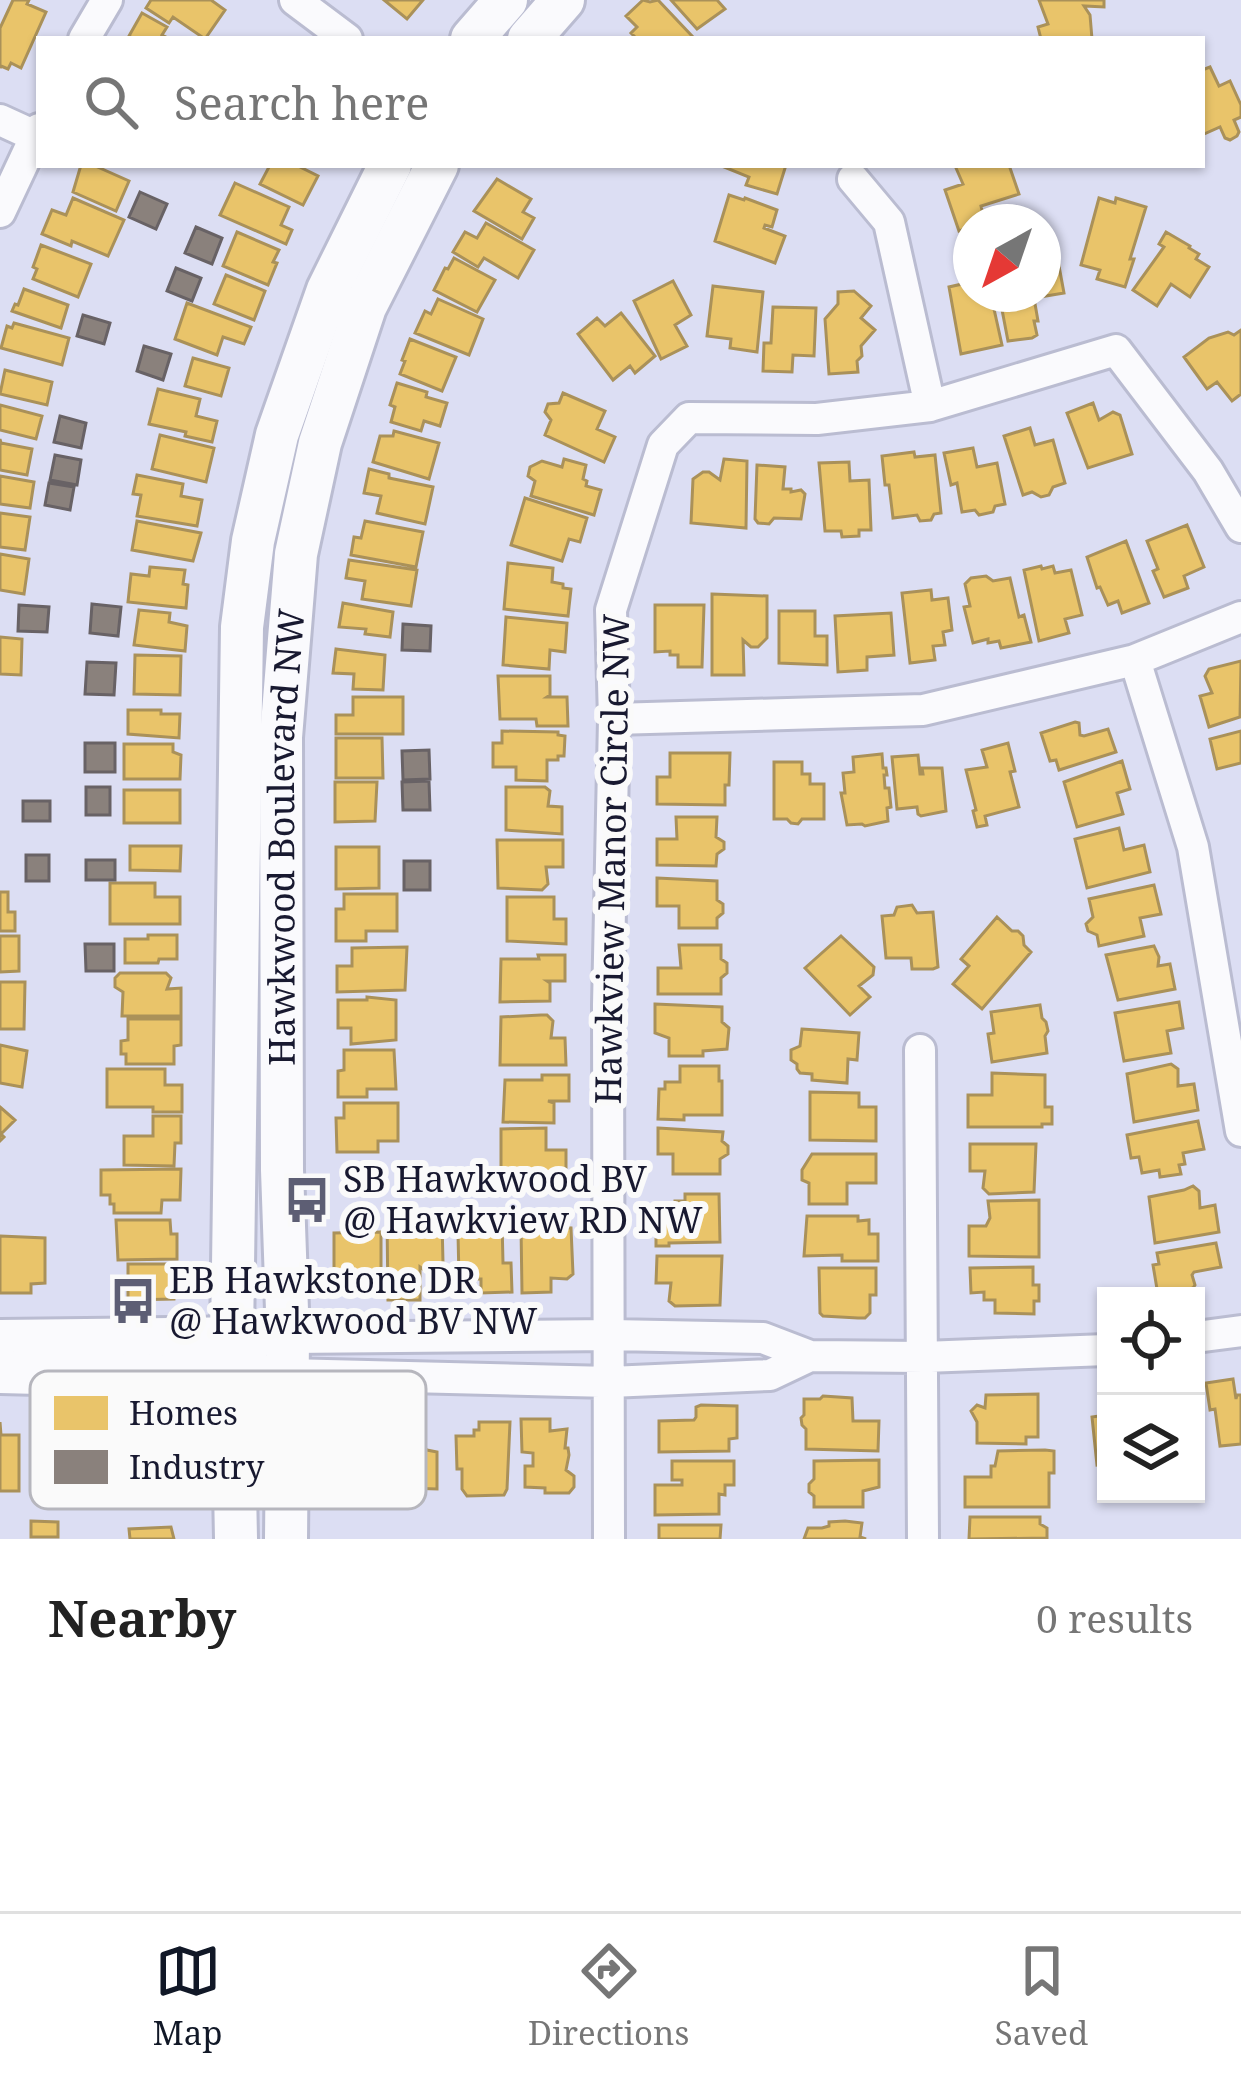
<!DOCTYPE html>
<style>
:root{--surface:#fff;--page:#f6f6f6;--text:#222;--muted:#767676;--line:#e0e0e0;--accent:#111827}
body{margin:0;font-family:"Noto Serif",serif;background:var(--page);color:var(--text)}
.controls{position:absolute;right:36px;bottom:36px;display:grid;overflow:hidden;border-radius:0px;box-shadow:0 3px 9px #0004}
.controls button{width:108px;height:108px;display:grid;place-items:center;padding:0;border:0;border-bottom:3px solid var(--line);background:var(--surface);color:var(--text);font:60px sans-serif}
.compass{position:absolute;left:953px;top:204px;width:108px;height:108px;border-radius:50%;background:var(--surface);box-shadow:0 3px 9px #0004;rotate:220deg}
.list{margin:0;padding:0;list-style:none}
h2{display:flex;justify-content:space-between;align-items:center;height:156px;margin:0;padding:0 48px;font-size:51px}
h2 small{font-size:39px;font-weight:400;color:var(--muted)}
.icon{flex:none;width:66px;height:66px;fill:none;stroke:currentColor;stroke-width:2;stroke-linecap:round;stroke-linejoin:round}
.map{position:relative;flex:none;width:1241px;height:1539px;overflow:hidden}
.search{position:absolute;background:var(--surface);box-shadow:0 3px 9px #0004;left:36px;right:36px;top:36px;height:132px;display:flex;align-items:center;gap:30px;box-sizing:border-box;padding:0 42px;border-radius:0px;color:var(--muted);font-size:45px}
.sheet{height:372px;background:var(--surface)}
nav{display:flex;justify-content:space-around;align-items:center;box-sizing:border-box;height:168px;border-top:3px solid var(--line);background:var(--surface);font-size:33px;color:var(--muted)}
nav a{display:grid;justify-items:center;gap:6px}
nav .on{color:var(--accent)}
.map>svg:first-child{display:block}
.homes{fill:#e9c46a;stroke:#aa9159;stroke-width:3}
.industry{fill:#8a817c;stroke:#686265;stroke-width:3}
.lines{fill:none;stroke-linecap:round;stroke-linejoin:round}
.street-casing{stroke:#babcd1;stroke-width:36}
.secondary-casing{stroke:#babcd1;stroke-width:48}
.street{stroke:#fafafd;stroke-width:30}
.secondary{stroke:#fafafd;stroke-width:42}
.labels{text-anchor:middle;stroke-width:12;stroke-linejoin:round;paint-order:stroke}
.street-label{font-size:36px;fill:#181930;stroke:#fafafa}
.poi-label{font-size:36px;fill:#181930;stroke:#fafafa;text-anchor:start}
.key{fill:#fafafa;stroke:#b6b6bd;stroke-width:3}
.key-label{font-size:33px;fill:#181930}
</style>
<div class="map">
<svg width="1241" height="1539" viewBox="0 0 1241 1539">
<rect width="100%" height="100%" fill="#dcdef3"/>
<!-- homes -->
<path class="homes" d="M13,0H29L27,4L46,12L21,68L11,63L8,69L1,66L0,68V28Z
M151,0H211L225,10L205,39L173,17L169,23L146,8Z
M384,0H423L407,19Z
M643,0L650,2L658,0L692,36L689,39H637L631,33L637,27L626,16Z
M671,0H717L725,9L697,29Z
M1039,0H1104V7L1084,6L1090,15L1092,39H1041L1038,27L1048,24Z
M142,13L167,27L162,35L170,39H134L129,36Z
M1210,67L1219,86L1230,81L1241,105V117L1234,120L1239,132L1237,136L1230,140L1225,138L1220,127L1204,134L1202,129V70Z
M81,165H93L129,181L116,211L73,192Z
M270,165H296L318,176L303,205L260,184Z
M724,165H786L777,194L746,185L749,177L724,167Z
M957,165H1009L1019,194L981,206L985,222H971V227L959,231L945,190L963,184L956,168Z
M497,179L531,199L523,212L534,218L522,239L474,211Z
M235,183L289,207L281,225L292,230L286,244L220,215Z
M729,195L744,200L745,198L777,210L772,227L765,225L764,228L785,236L775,263L715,241Z
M73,198L124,220L108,256L72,241L71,246L42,234L52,210L66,215Z
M1099,198L1115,203L1116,198L1146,207L1130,259H1134L1125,287L1097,279L1100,270L1081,265Z
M486,223L534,250L518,278L484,258L478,267L453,252L465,232L477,238Z
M237,232L279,250L273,262L277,263L268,285L223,266Z
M1166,232L1190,246L1189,248L1199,254L1196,259L1209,267L1190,297L1171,284L1157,306L1133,290L1164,247L1159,244Z
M1043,241L1051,244L1053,252L1057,255L1064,293L1034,298L1038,321H1034L1037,335L1032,338L1008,341L999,294H1043Z
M41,245L91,264L78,297L33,279L37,269L33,267Z
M454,258L495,280L477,312L434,290L445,268L448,269Z
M226,275L265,291L254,320L214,304Z
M673,281L691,315L675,325L687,346L661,359L634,301Z
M971,282V294H995L997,308L994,309L1002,345L961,354L949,287Z
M713,286L763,292L757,352L730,348L731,339L707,336Z
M24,289L68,305L61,328L12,311L15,304L18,305Z
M854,291L871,306L861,318L875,330L861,346L862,356L857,361L858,372L829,374L825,319L838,304V292Z
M438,299L483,319L469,355L415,333L425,311L431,314Z
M187,303L251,327L244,344L223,337L217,355L175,339Z
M773,307L816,308L814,356L793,355L792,372L763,371L764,343H771Z
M621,313L655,356L635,373L630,366L613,380L578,334L597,318L605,326Z
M14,323L69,338L62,365L1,348L7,326L12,328Z
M1241,330V394L1232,401L1217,382L1207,389L1184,357L1209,338L1228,332L1234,335Z
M410,339L456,357L442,391L400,374L405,361L402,360Z
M193,358L229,368L221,396L185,386Z
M5,370L52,382L47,405L0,394Z
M397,383L427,392L426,397L447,403L440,426L424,421L421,431L391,422L395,407L390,405Z
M158,389L200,399L196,416L217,421L212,442L185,436L186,432L149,424Z
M563,393L605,411L597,429L615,437L604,462L545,435L551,420L545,412L548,404L559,403Z
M1093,403L1099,420L1113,412L1120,415L1132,454L1088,468L1067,413Z
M0,405L42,416L36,439L0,430Z
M1030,428L1035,445L1053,440L1065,483L1053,487L1049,495L1041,497L1032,492L1023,495L1004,436Z
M394,431L439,443L429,479L373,462L380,436H393Z
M160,435L214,448L206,482L152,469Z
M0,439L1,443L32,449L27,475L0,470Z
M973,448L977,467L997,463L1005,504L995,506L993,512L979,515L975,510L962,512L957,483L951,485L944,453Z
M914,452L915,457L935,455L941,513L934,514L931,520L920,521L917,515L893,518L889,485H885L882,456Z
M564,459L586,465L583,479L587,481L586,486L601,490L594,515L531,496L535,481L528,476L530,467L542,461L562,467Z
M724,459L747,461L746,528L691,523L693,479L703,472H709L720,480Z
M849,462L850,481L869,480L871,530H859V536L842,537L841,531H825L819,463Z
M757,465L785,467L783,489H791V492L801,490L805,494L801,519L774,518L769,524L758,523L755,519Z
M369,469L389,474V478L433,487L425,524L377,513L381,496L364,493Z
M137,475L183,484L181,496L202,500L197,526L137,516L141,495L133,494Z
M0,476L34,482L30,508L0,504Z
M525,498L587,518L580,542L569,539L562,561L511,545Z
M0,513L30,517L25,550L0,547Z
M137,521L201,533L193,561L132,550Z
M365,521L423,532L416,567L351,555L354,537L361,538Z
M1187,525L1204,567L1184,576L1188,588L1164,597L1153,571L1158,569L1147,541Z
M1126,541L1149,603L1122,613L1118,601L1108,605L1100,587L1097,588L1087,557Z
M0,554L29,559L24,594L0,590Z
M349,560L417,570L411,606L362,599L365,581L346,578Z
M508,563L553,568L552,582L563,584V588L571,589L568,616L504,609Z
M1041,566L1042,569L1053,566L1055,573L1071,570L1082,615L1065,619L1069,633L1039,641L1024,570Z
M150,567L185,570L183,584L188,585L186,608L128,602L131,574L149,576Z
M986,576L993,581L1010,578L1019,617L1024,615L1031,642L1001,648L999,641L988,643V639L973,643L964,607L970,606L965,584L971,578Z
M931,590L932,600L948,598L952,630L943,632L945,645L933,646L935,660L910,663L902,593Z
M712,594L767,596V638L758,647H751L743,640L744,675H712Z
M343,603L393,612L390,637L365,634L366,629L339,627Z
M655,605H704L702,667H678V655H670V651L655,652Z
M139,610L170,613L169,622L187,626L185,651L134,645Z
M779,611H815V636H827V665L779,663Z
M891,613L894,655L867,657V670L838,672L835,616Z
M506,617L567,623L565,652L550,650L549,669L503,665Z
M0,637L22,639L21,675L0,674Z
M336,649L385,655L383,690L353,689L354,674L333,673Z
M135,655L181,656L180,695L134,694Z
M1241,661L1240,717L1209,727L1200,696L1212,693L1205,676L1209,669Z
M498,676H550V695L547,697H567L568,726H537L536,719H500Z
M353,697H403V734H336V715H353Z
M128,710H161V714H180L179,738L128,734Z
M1075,722L1079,723L1080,735L1084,736L1108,729L1116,752L1059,770L1056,760L1050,761L1041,733Z
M502,731L558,732V735L565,736L564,756H558V760H547V781L516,780V767H493V743H502Z
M1241,731V763L1217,769L1210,739Z
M336,738H382L383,778H336Z
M1008,743L1015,771L1010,772L1019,807L985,816L987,825L977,827L973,811L976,810L966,770L987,767L982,750Z
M124,744H173V752L181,755L180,779H124Z
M670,753H730L729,785H725V805L657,804V777H670Z
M882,754L883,768H886L887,775H884L885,788H889L891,807L887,808L888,821L865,826L862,824L847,825L841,793H845L843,773L854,772L853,757Z
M918,755L920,774H923L922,768H942L946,811L921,816L918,814L917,807L897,809L892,757Z
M1122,761L1130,789L1117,793L1123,814L1077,827L1064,782Z
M774,762H802V774H810V784H824V819H802L798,824L791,823L787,819H774Z
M335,782H377L375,821L335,822Z
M506,787H545L550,791L548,806L562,807V834L506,830Z
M124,790H180V823H124Z
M676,817H717L716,837L724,842V849L717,854L716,866L657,865V839H677Z
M1119,828L1124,850L1144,845L1150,872L1087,888L1075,839Z
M497,840H563V867H546L548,884L542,890L498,888Z
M130,846H181L180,871L130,870Z
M336,847H379V888L336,889Z
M657,878L717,881V900L723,904V913L717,918V928H679V906H657Z
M110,883H155V897H180V924H110Z
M1154,885L1161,914L1140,918L1144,936L1099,946L1097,935L1088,931L1086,924L1093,917L1089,899Z
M0,892H8V912H15V931H0Z
M344,894H397V931H366V941H336V909H344Z
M507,897H554V919H566V944L507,941Z
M912,905L917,913L933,912L938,967L933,969H912L911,958H886L882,916L894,915L897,907Z
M997,917L1012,931H1018L1023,936L1024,945L1031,952L982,1009L953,984L969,966L961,959Z
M148,935H177V959H159L158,963H125V939H148Z
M0,936H19V971L0,972Z
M841,936L874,967L873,975L859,986L870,997L850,1015L805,968Z
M679,945H721V959L727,963V973L721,978V994H658V968H681Z
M1154,946L1159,957L1158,966L1170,964L1175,989L1118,1000L1106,955Z
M407,947L405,990L337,992V966H352V948Z
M538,955H565V981H547L550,983V1001L500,1002L501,959H539Z
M120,973H166L171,978L167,989L181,988V1016H122L123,992L115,987V978Z
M0,982H25L24,1029H0Z
M367,997L396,1000V1040L351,1044V1028H338V1000H367Z
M1179,1002L1183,1028L1167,1031L1171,1053L1124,1061L1115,1013Z
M655,1004L722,1007V1022L729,1028L727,1049L703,1051V1056H669V1038L655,1033Z
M1040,1005L1042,1018L1046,1022L1048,1031L1045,1036L1047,1053L992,1062L988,1034L994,1033L991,1012Z
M541,1015H547L553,1021L551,1038H565L566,1065H500L501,1017Z
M128,1019H181V1045L174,1046V1064H126V1054H121V1041L128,1040Z
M802,1029L859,1033L857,1060L848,1059L847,1083L812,1080V1074L800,1073L797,1069V1064L791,1060V1050L800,1046Z
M0,1045L27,1051L22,1087L0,1083Z
M344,1050H394L396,1089H367V1097H338V1071L344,1070Z
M1171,1064L1178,1069V1086L1194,1084L1198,1110L1134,1122L1127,1074Z
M680,1066H719V1081H722V1115H684V1120L658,1119L659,1089H665V1082H680Z
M107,1069H165V1085H182V1112H153V1107H107Z
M992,1073L1045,1075V1107H1052V1124H1042V1127H968V1095H992Z
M542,1075H569V1101H548L554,1103V1123L503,1122L505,1080H542Z
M810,1092L859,1093V1107H876V1141L810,1140Z
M344,1103H398V1141H378V1152H337L336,1118H344Z
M0,1107L15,1120L1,1134L4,1137L0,1141Z
M153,1116H181V1143H175L174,1166L124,1165V1136H153Z
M1198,1121L1204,1149L1183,1153L1185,1164L1179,1165L1181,1174L1160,1177L1159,1170L1142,1173L1139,1157L1131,1158L1127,1135Z
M546,1128V1150H566V1179H501V1129Z
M658,1128L723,1132L722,1141L728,1146V1154L720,1159V1174H673V1154H658Z
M970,1144H1036L1034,1192L989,1194L983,1188L985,1171H970Z
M812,1154H876V1183H847V1204H809V1183L802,1180V1170Z
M181,1169L180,1200H162L161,1213H114V1204H110V1195H101V1170Z
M1193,1186L1199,1191L1200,1208L1215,1205L1219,1232L1155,1243L1149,1197L1184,1190Z
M685,1194H719L720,1242L669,1243V1246H656V1217L675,1216V1201H685Z
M1039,1200V1257L969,1256V1226H986L990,1218L988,1201Z
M807,1216H858V1221L869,1220V1234H878V1261H842V1255L804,1256Z
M387,1219L442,1221L443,1263L434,1272H427L420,1267V1300H388Z
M116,1220H170L171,1234H177V1259L118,1260Z
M479,1221H502L503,1263H511L512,1292L481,1293V1279H459L458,1233H480Z
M521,1226L571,1228L573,1274L567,1279L551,1278V1292L522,1293Z
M381,1232V1292L355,1293V1288L334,1286V1233Z
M0,1236L45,1238V1283L31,1284V1293H0Z
M1216,1243L1221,1267L1194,1272L1192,1275L1195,1285L1193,1288L1158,1295L1153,1265L1159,1264L1157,1253Z
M657,1256H722L720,1305L675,1306L669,1301L671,1283H656Z
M128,1264H176L174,1299L128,1300Z
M1033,1267V1285H1039V1301H1034V1314L995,1313V1300H984V1292L971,1293L970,1268Z
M819,1268H876V1295H870V1313L865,1318H858L823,1316L820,1313Z
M1233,1379L1236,1399L1237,1395H1241V1444L1220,1446L1215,1409L1210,1410L1206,1383Z
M1038,1394V1437H1026V1444L977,1443V1422L971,1411L977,1405L985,1408L986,1395Z
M823,1396L852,1398L853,1421H879L878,1451L806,1449V1429L802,1425L801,1418L804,1415V1399H820Z
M701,1405L737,1406V1438L729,1439V1451L659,1452V1421L694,1420L696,1417V1407Z
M1106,1415V1464L1097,1465L1092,1417Z
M521,1419H550V1431L567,1429L565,1448H568L569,1455L566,1470L574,1476V1487L569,1493H545V1488L525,1487V1466H533V1453L522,1452Z
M0,1422L1,1435H19V1491H0Z
M479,1422H510L507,1489L504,1495L467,1496L462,1489V1469H457L456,1436H474V1430H479Z
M421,1423V1444L427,1450L437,1452V1489L406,1488L407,1480H395L396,1424Z
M1045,1450L1054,1451V1473H1049V1507H965V1477H991V1466H995L998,1451Z
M879,1460V1487L863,1491V1507H814V1496L809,1492V1484L814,1479V1461Z
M672,1461H734V1485H725V1495L719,1494V1514L655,1515V1485H682V1480H672Z
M970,1517H1040V1524L1047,1528V1538L969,1539Z
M31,1521L58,1522V1537H31Z
M845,1521L862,1523L860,1537L866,1539H804L808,1528H822L829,1526V1522Z
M659,1525H721L720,1539H659Z
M171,1527L174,1539H130L129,1529Z"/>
<!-- industry -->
<path class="industry" d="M140,192L167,204L156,229L129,217Z
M196,227L222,238L212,264L185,253Z
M176,268L201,278L192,301L167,291Z
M83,315L110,323L104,344L77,336Z
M144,346L171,354L163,380L137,371Z
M60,416L86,423L81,448L54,442Z
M55,455L81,460L77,485L50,480Z
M49,483L74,487L70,510L45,505Z
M92,604L121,607L118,636L90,633Z
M19,605L49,607L47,632L18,631Z
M403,624L431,626L430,651L402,650Z
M87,662L116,663L114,695L85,694Z
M85,743H115V772H85Z
M429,750L430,779L403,780L402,751Z
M429,781L430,810H403L402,782Z
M86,787H110V815H86Z
M23,801H50V821H23Z
M26,855H49V881H26Z
M86,860H115V880H86Z
M404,861H430V890H404Z
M85,944H114V971H86Z"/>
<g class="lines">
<defs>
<path id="street" d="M295,0L347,39
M84,39L107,0
M0,120L35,136
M853,179L889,222L930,406
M0,212L39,129
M1241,617L1135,660L1193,847L1241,1131
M614,719L923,710L1135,660
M920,1050L923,1539
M1196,1337L1241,1331
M288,1338L611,1335L763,1338L810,1356L924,1357L1106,1350
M286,1374L610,1382L770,1375L810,1356
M609,1539L608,1005L614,719L611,610L663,445L689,418L817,419L930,406L1116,350L1208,471L1241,527"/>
<g id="secondary">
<path d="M472,39L506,0"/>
<path d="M529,39L563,0"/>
<path d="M0,1341L256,1338"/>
<path d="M0,1372L233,1378L261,1376"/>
<path d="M236,1539L232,1337L242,627L253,541L277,435L328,290L390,165"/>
<path id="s1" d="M286,1539L288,1338L282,1170L281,737L296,554L320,443L365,307L437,165"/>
</g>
</defs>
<!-- street casing -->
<use href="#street" class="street-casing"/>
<!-- secondary casing -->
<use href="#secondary" class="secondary-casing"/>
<!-- street -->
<use href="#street" class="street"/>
<!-- secondary -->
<use href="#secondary" class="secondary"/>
</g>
<!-- icons -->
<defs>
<symbol id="bus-bare" viewBox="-9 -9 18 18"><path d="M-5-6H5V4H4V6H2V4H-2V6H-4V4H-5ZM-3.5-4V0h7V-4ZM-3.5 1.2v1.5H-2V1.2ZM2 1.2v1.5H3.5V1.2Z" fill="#5d5e74" stroke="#fafafa" stroke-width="2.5" paint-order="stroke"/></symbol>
</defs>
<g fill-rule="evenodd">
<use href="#bus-bare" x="274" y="1167" width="66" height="66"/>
<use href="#bus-bare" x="100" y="1268" width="66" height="66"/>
</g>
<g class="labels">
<!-- street labels -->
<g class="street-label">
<text dy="13" stroke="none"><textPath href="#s1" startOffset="702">Hawkwood Boulevard NW</textPath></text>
<text transform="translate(612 859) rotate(-89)" y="13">Hawkview Manor Circle NW</text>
</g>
<!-- poi labels -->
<g class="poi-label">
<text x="343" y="1192">SB Hawkwood BV<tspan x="343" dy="41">@ Hawkview RD NW</tspan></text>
<text x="169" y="1293">EB Hawkstone DR<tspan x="169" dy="41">@ Hawkwood BV NW</tspan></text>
</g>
</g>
<!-- legend -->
<rect x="30" y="1371" width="396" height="138" rx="18" class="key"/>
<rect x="54" y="1396" width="54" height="34" fill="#e9c46a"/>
<rect x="54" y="1450" width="54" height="34" fill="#8a817c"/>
<g class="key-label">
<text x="129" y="1425">Homes</text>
<text x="129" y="1479">Industry</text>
</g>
</svg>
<div class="controls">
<button><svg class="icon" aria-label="locate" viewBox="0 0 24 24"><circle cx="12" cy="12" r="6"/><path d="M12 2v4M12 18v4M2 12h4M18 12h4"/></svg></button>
<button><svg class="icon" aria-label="layers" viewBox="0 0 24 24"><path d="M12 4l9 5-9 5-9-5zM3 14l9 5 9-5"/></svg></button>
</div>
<svg class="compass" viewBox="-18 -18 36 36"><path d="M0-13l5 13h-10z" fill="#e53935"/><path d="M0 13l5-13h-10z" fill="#767676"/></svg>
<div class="search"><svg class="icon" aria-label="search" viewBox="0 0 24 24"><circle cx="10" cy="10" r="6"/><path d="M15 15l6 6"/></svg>Search here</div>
</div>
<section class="sheet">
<h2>Nearby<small>0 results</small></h2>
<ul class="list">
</ul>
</section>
<nav>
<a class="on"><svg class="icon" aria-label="map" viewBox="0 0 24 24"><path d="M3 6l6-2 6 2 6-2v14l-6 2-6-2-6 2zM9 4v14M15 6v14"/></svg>Map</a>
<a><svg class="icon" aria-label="directions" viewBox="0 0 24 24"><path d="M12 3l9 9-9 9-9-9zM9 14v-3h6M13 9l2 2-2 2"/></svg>Directions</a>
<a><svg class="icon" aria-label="saved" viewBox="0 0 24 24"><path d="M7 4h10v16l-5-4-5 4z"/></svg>Saved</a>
</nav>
